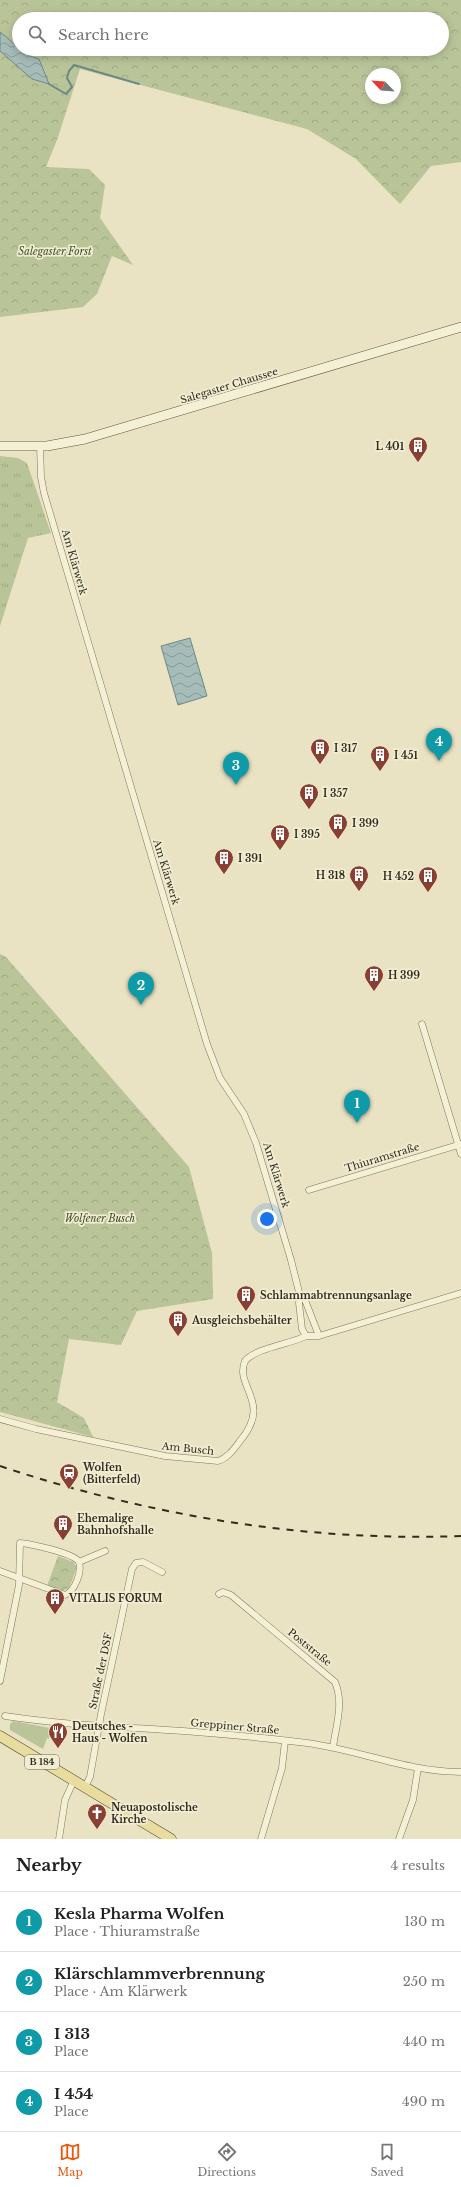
<!DOCTYPE html>
<meta charset="utf-8">
<style>
:root{--surface:#fff;--page:#f6f6f6;--text:#222;--muted:#767676;--line:#e0e0e0;--accent:#ea580c}
body{margin:0;font-family:"Libre Baskerville",serif;background:var(--page);color:var(--text)}
.compass{position:absolute;left:365px;top:68px;width:36px;height:36px;border-radius:50%;background:var(--surface);box-shadow:0 2px 10px #0003;rotate:295deg}
.you{position:absolute;left:267px;top:1219px;width:14px;height:14px;margin:-10px;border:3px solid #fff;border-radius:50%;background:#1a73e8;box-shadow:0 0 0 6px #1a73e833}
.badge{display:grid;place-items:center;width:26px;height:26px;border-radius:50%;background:var(--accent);color:#fff;font-size:13px;font-weight:700}
.pin{position:absolute;translate:-50% -33px;filter:drop-shadow(0 1px 2px #0008)}
.pin::after{content:'';position:absolute;top:21px;width:14px;height:12px;background:inherit;clip-path:polygon(0 0,100% 0,50% 100%)}
.list{margin:0;padding:0;list-style:none}
h2{display:flex;justify-content:space-between;align-items:center;height:52px;margin:0;padding:0 16px;font-size:17px}
h2 small{font-size:13px;font-weight:400;color:var(--muted)}
.list li{display:grid;grid-template-columns:26px 1fr auto;gap:12px;align-items:center;box-sizing:border-box;height:60px;padding:0 16px;border-top:1px solid var(--line)}
.list b{display:block;font-size:15px;white-space:nowrap}
.list p{margin:0;font-size:13px;white-space:nowrap;color:var(--muted)}
.list em{font-size:13px;font-style:normal;color:var(--muted)}
.icon{flex:none;width:22px;height:22px;fill:none;stroke:currentColor;stroke-width:2;stroke-linecap:round;stroke-linejoin:round}
.map{position:relative;flex:none;width:461px;height:1839px;overflow:hidden}
.search{position:absolute;background:var(--surface);box-shadow:0 2px 10px #0003;left:12px;right:12px;top:12px;height:44px;display:flex;align-items:center;gap:10px;box-sizing:border-box;padding:0 14px;border-radius:22px;color:var(--muted);font-size:15px}
.sheet{height:292px;background:var(--surface)}
nav{display:flex;justify-content:space-around;align-items:center;box-sizing:border-box;height:56px;border-top:1px solid var(--line);background:var(--surface);font-size:11px;color:var(--muted)}
nav a{display:grid;justify-items:center;gap:2px}
nav .on{color:var(--accent)}
.map>svg:first-child{display:block}
.grass{fill:url(#grass-tufts)}
.forest{fill:url(#forest-crowns);fill-rule:evenodd}
.garden{fill:#b9c599}
.water{fill:url(#water-waves);stroke:#6d8986}
.lines{fill:none;stroke-linecap:round;stroke-linejoin:round}
.stream{stroke:#6d8986;stroke-width:2}
.minor-casing{stroke:#81755c;stroke-width:7}
.secondary-casing{stroke:#63573f;stroke-width:10}
.primary-casing{stroke:#4f4330;stroke-width:11}
.minor{stroke:#f4f0d5;stroke-width:6}
.secondary{stroke:#f4f0d5;stroke-width:9}
.primary{stroke:#e8dd9f;stroke-width:10}
.rail{stroke:#322b1e;stroke-width:2;stroke-dasharray:7 7;stroke-linecap:butt}
.labels{text-anchor:middle;stroke-width:3.5;stroke-linejoin:round;paint-order:stroke}
.shield{fill:#f1edd2;stroke:#6b6554;stroke-width:1}
.shield-label{font-size:9px;font-weight:bold;fill:#322b1e}
.park-label{font-size:10px;font-style:italic;fill:#3d4d27;stroke:#f1edd2}
.street-label{font-size:10px;fill:#322b1e;stroke:#f1edd2}
.poi-label{font-size:10px;font-weight:bold;fill:#322b1e;stroke:#f1edd2;text-anchor:start}
</style>
<div class="map">
<svg width="461" height="1839" viewBox="0 0 461 1839">
<defs>
<pattern id="grass-tufts" width="24" height="20" patternUnits="userSpaceOnUse"><rect width="24" height="20" fill="#b9c599"/><path d="M3 7l-1-3M5 7V3M7 7l1-3M15 17l-1-3M17 17v-4M19 17l1-3" fill="none" stroke="#a0a983"/></pattern>
<pattern id="forest-crowns" width="20" height="18" patternUnits="userSpaceOnUse"><rect width="20" height="18" fill="#b9c599"/><path d="M2 6a3 3 0 1 1 6 0M12 15a3 3 0 1 1 6 0" fill="none" stroke="#a0a983"/></pattern>
<pattern id="water-waves" width="16" height="10" patternUnits="userSpaceOnUse"><rect width="16" height="10" fill="#a5bcb9"/><path d="M0 5q4-4 8 0t8 0" fill="none" stroke="#879996"/></pattern>
</defs>
<rect width="100%" height="100%" fill="#e9e3c3"/>
<!-- grass -->
<path class="grass" d="M0,456L18,458L27,463L51,533L28,538L0,626Z"/>
<!-- forest -->
<path class="forest" d="M0,0H461V162L431,166L400,204L356,159L307,129L80,69L57,140L46,167L89,169L105,185L100,218L133,265L112,256L97,294L83,307L0,317ZM19,19H442V49H19ZM371,74H395V98H371Z
M0,954L6,957L189,1167L212,1253L213,1299L137,1311L121,1345L69,1339L57,1402L84,1418L93,1437L0,1412Z
M58,1556L73,1562L77,1567L69,1588L62,1591L47,1586Z"/>
<!-- garden -->
<path class="garden" d="M13,1721L50,1728L49,1739L47,1738L43,1749L10,1730V1724Z"/>
<!-- water -->
<path class="water" d="M0,32C17,44 17,53 39,59L49,84L32,79L0,51Z
M190,638L207,696L178,705L161,646Z"/>
<g class="lines">
<!-- stream -->
<path class="stream" d="M49,84L66,94L72,87L67,78L69,71L74,65L139,84"/>
<defs>
<path id="minor" d="M40,446L41,477L44,493L207,1044L220,1078L244,1114L256,1143L291,1260L300,1296L299,1303L302,1329L306,1336
M422,1024L461,1154
M309,1190L461,1144
M300,1296L305,1300L319,1336
M306,1336H319L461,1293
M0,1419L36,1429L165,1456L218,1461C228,1458 234,1449 240,1441C273,1402 234,1387 245,1361C255,1348 291,1344 306,1336
M0,1571L65,1595C75,1591 82,1572 79,1562
M219,1594L223,1592L231,1595L335,1682C344,1703 336,1726 333,1747
M0,1681L19,1585L20,1543C31,1544 74,1553 79,1562L105,1551
M5,1716C64,1725 123,1727 183,1731C224,1734 266,1738 307,1743C359,1750 408,1772 461,1772
M85,1787L90,1777L101,1714L132,1569L136,1563L143,1562L162,1572
M59,1839L65,1800L74,1780
M261,1839L282,1768L285,1741
M399,1839L413,1800L418,1768"/>
<path id="secondary" d="M0,446H47L85,439L461,327"/>
<path id="primary" d="M0,1736L171,1839"/>
</defs>
<!-- minor casing -->
<use href="#minor" class="minor-casing"/>
<!-- secondary casing -->
<use href="#secondary" class="secondary-casing"/>
<!-- primary casing -->
<use href="#primary" class="primary-casing"/>
<!-- minor -->
<use href="#minor" class="minor"/>
<!-- secondary -->
<use href="#secondary" class="secondary"/>
<!-- primary -->
<use href="#primary" class="primary"/>
<!-- rail -->
<path class="rail" d="M0,1466C147,1515 305,1542 461,1536"/>
</g>
<!-- icons -->
<defs>
<symbol id="building-pin" viewBox="-11 -11 22 30"><path d="M0 17L-7.5 6A9.5 9.5 0 1 1 7.5 6Z" fill="#894033" stroke="#f1edd2"/><path d="M-4-6H4V6H1V3H-1V6H-4ZM-2.5-4.3h1.7v1.8h-1.7ZM.8-4.3h1.7v1.8H.8ZM-2.5-1h1.7V.8h-1.7ZM.8-1h1.7V.8H.8Z" fill="#fff"/></symbol>
<symbol id="station-pin" viewBox="-11 -11 22 30"><path d="M0 17L-7.5 6A9.5 9.5 0 1 1 7.5 6Z" fill="#894033" stroke="#f1edd2"/><path d="M-3-6H3Q5-6 5-4V2Q5 4 3 4L4.5 6H3L1.5 4h-3L-3 6H-4.5L-3 4Q-5 4-5 2V-4Q-5-6-3-6ZM-3.5-4v3h7v-3ZM-3.5 1v1.5H-2V1ZM2 1v1.5H3.5V1Z" fill="#fff"/></symbol>
<symbol id="restaurant-pin" viewBox="-11 -11 22 30"><path d="M0 17L-7.5 6A9.5 9.5 0 1 1 7.5 6Z" fill="#894033" stroke="#f1edd2"/><path d="M-5-6h1v4h1v-4h1v4h1v-4h1v5L-1.5 .5V6h-2V.5L-5-1ZM5-6V6H3V1.5H1.5Q1.5-4 5-6Z" fill="#fff"/></symbol>
<symbol id="church-pin" viewBox="-11 -11 22 30"><path d="M0 17L-7.5 6A9.5 9.5 0 1 1 7.5 6Z" fill="#894033" stroke="#f1edd2"/><path d="M-1.2-6h2.4v3.5h3.3v2.4h-3.3V6h-2.4V-.1h-3.3v-2.4h3.3Z" fill="#fff"/></symbol>
</defs>
<g fill-rule="evenodd">
<use href="#building-pin" x="407" y="435" width="22" height="30"/>
<use href="#building-pin" x="309" y="737" width="22" height="30"/>
<use href="#building-pin" x="369" y="744" width="22" height="30"/>
<use href="#building-pin" x="298" y="782" width="22" height="30"/>
<use href="#building-pin" x="327" y="812" width="22" height="30"/>
<use href="#building-pin" x="269" y="823" width="22" height="30"/>
<use href="#building-pin" x="213" y="847" width="22" height="30"/>
<use href="#building-pin" x="348" y="864" width="22" height="30"/>
<use href="#building-pin" x="417" y="865" width="22" height="30"/>
<use href="#building-pin" x="363" y="964" width="22" height="30"/>
<use href="#building-pin" x="235" y="1284" width="22" height="30"/>
<use href="#building-pin" x="167" y="1309" width="22" height="30"/>
<use href="#station-pin" x="58" y="1462" width="22" height="30"/>
<use href="#building-pin" x="52" y="1513" width="22" height="30"/>
<use href="#building-pin" x="44" y="1587" width="22" height="30"/>
<use href="#restaurant-pin" x="47" y="1721" width="22" height="30"/>
<use href="#church-pin" x="86" y="1802" width="22" height="30"/>
</g>
<g class="labels">
<!-- shield labels -->
<rect class="shield" x="25" y="1755" width="34" height="14" rx="3"/>
<g class="shield-label">
<text x="42" y="1765">B 184</text>
</g>
<!-- park labels -->
<g class="park-label">
<text x="55" y="255">Salegaster Forst</text>
<text x="100" y="1222">Wolfener Busch</text>
</g>
<!-- street labels -->
<g class="street-label">
<text transform="translate(229 385) rotate(-17)" y="4">Salegaster Chaussee</text>
<text transform="translate(75 562) rotate(74)" y="4">Am Klärwerk</text>
<text transform="translate(167 872) rotate(73)" y="4">Am Klärwerk</text>
<text transform="translate(382 1157) rotate(-17)" y="4">Thiuramstraße</text>
<text transform="translate(277 1175) rotate(73)" y="4">Am Klärwerk</text>
<text transform="translate(188 1448) rotate(6)" y="4">Am Busch</text>
<text transform="translate(310 1647) rotate(39)" y="4">Poststraße</text>
<text transform="translate(100 1671) rotate(-78)" y="4">Straße der DSF</text>
<text transform="translate(235 1726) rotate(5)" y="4">Greppiner Straße</text>
</g>
<!-- poi labels -->
<g class="poi-label">
<text x="404" y="450" text-anchor="end">L 401</text>
<text x="334" y="752">I 317</text>
<text x="394" y="759">I 451</text>
<text x="323" y="797">I 357</text>
<text x="352" y="827">I 399</text>
<text x="294" y="838">I 395</text>
<text x="238" y="862">I 391</text>
<text x="345" y="879" text-anchor="end">H 318</text>
<text x="414" y="880" text-anchor="end">H 452</text>
<text x="388" y="979">H 399</text>
<text x="260" y="1299">Schlammabtrennungsanlage</text>
<text x="192" y="1324">Ausgleichsbehälter</text>
<text x="83" y="1471">Wolfen<tspan x="83" dy="12">(Bitterfeld)</tspan></text>
<text x="77" y="1522">Ehemalige<tspan x="77" dy="12">Bahnhofshalle</tspan></text>
<text x="69" y="1602">VITALIS FORUM</text>
<text x="72" y="1730">Deutsches -<tspan x="72" dy="12">Haus - Wolfen</tspan></text>
<text x="111" y="1811">Neuapostolische<tspan x="111" dy="12">Kirche</tspan></text>
</g>
</g>
</svg>
<svg class="compass" viewBox="-18 -18 36 36"><path d="M0-13l5 13h-10z" fill="#e53935"/><path d="M0 13l5-13h-10z" fill="#767676"/></svg>
<div class="you"></div>
<div class="pin badge" style="left:357px;top:1123px;background:#0f9aa8">1</div>
<div class="pin badge" style="left:141px;top:1005px;background:#0f9aa8">2</div>
<div class="pin badge" style="left:236px;top:785px;background:#0f9aa8">3</div>
<div class="pin badge" style="left:439px;top:761px;background:#0f9aa8">4</div>
<div class="search"><svg class="icon" aria-label="search" viewBox="0 0 24 24"><circle cx="10" cy="10" r="6"/><path d="M15 15l6 6"/></svg>Search here</div>
</div>
<section class="sheet">
<h2>Nearby<small>4 results</small></h2>
<ul class="list">
<li><span class="badge" style="background:#0f9aa8">1</span><div><b>Kesla Pharma Wolfen</b><p>Place · Thiuramstraße</p></div><em>130 m</em></li>
<li><span class="badge" style="background:#0f9aa8">2</span><div><b>Klärschlammverbrennung</b><p>Place · Am Klärwerk</p></div><em>250 m</em></li>
<li><span class="badge" style="background:#0f9aa8">3</span><div><b>I 313</b><p>Place</p></div><em>440 m</em></li>
<li><span class="badge" style="background:#0f9aa8">4</span><div><b>I 454</b><p>Place</p></div><em>490 m</em></li>
</ul>
</section>
<nav>
<a class="on"><svg class="icon" aria-label="map" viewBox="0 0 24 24"><path d="M3 6l6-2 6 2 6-2v14l-6 2-6-2-6 2zM9 4v14M15 6v14"/></svg>Map</a>
<a><svg class="icon" aria-label="directions" viewBox="0 0 24 24"><path d="M12 3l9 9-9 9-9-9zM9 14v-3h6M13 9l2 2-2 2"/></svg>Directions</a>
<a><svg class="icon" aria-label="saved" viewBox="0 0 24 24"><path d="M7 4h10v16l-5-4-5 4z"/></svg>Saved</a>
</nav>
